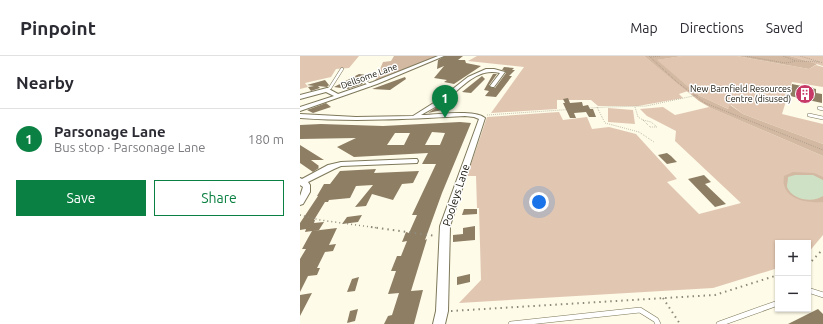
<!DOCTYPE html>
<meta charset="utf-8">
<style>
:root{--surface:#fff;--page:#f7f7f7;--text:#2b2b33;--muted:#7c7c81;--line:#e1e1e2;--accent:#0b8043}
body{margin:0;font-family:Ubuntu,sans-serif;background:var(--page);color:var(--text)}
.controls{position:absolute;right:12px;bottom:12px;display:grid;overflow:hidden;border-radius:0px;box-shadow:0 1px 3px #0004}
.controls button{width:36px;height:36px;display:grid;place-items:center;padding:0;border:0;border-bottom:1px solid var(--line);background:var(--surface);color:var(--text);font:20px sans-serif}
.you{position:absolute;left:239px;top:146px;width:14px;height:14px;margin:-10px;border:3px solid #fff;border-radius:50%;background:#1a73e8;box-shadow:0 0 0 6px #1a73e833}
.badge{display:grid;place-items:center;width:26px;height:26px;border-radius:50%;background:var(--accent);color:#fff;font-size:13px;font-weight:700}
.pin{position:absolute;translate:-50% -33px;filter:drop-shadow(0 1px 2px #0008)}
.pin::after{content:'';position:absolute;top:21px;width:14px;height:12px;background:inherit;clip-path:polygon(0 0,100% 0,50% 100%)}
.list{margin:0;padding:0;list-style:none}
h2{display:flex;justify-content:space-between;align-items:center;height:52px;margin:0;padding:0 16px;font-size:17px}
h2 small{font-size:13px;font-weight:400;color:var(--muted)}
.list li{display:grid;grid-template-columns:26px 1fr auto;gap:12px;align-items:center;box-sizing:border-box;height:60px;padding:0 16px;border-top:1px solid var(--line)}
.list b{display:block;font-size:15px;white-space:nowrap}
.list p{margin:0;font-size:13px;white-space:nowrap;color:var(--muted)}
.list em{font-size:13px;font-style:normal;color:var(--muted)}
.actions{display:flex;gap:8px;padding:12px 16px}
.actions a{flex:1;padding:9px 0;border:1px solid var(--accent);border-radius:0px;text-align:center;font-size:14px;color:var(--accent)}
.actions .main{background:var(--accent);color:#fff}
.map{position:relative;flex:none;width:523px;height:268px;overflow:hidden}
header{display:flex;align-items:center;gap:24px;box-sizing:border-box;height:56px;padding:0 20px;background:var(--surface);border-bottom:1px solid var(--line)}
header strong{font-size:19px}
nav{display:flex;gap:22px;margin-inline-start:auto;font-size:14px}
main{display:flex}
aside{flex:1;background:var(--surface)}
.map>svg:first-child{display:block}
.green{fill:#e1c7b2}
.forest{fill:#d3b8a2}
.water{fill:#cee1c5}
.building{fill:#8e7e64;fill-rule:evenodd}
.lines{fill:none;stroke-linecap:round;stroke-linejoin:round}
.lane-far2-casing{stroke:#7e785b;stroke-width:3.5}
.lane-far1-casing{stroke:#7e785b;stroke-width:4}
.lane-casing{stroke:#7e785b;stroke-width:6}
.street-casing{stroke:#7e785b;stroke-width:2}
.path-far2{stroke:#8d8a7b;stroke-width:1;stroke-dasharray:0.5 1.5;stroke-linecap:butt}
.path-far1{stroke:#8d8a7b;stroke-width:1.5;stroke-dasharray:1 3;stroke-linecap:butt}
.path{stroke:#8d8a7b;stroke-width:2;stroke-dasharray:1.5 4;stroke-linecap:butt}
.lane-far2{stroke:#fff;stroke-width:2.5}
.lane-far1{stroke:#fff;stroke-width:3}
.lane{stroke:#fff;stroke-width:5}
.street{fill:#fff;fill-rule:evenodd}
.labels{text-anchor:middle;stroke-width:3;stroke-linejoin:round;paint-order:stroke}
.far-street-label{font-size:9px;fill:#18160b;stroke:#fff}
.far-poi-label{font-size:9px;fill:#18160b;stroke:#fff;text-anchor:end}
.street-label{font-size:11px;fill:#18160b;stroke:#fff}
</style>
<header>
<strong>Pinpoint</strong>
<nav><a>Map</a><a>Directions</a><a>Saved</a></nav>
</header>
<main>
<aside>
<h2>Nearby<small></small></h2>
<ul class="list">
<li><span class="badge">1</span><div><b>Parsonage Lane</b><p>Bus stop · Parsonage Lane</p></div><em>180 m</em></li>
</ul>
<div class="actions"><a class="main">Save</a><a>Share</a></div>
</aside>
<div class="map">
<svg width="523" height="268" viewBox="0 0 523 268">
<rect width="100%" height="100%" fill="#fefbe8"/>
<!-- green -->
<path class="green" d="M0,0H59L49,12L36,13L31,21L5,27L8,31L0,33Z
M177,0H344L388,35L379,38L383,42L338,50H298L291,44H257V53L191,57L224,11L168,5Z
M382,0H437L509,13L516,9L523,11V31L492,26L482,58L523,68V88L443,58L431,49L428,53L398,39L356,4Z
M490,0H523V10Z
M363,51L375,59L409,51L523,100V179L508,197V187H478V212L413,232L159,247L181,224L179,152H177L176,120H167L187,61L259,56L263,64L287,61L292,73L309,71L336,78L377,123L367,126L399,158L441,147L375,85L376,75L347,60L340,53Z
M308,52L333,54L335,68L308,66Z"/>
<!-- forest -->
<path class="forest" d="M94,0H138L75,25L83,6L91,5Z
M344,0H382L357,4L398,39L428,53L430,49L443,58L523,88V100L411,52L399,45Z
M437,0H490L517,8L509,13Z
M493,116L514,117L523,121V146C510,147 488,145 484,129C483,127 484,122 484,120Z"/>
<!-- water -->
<path class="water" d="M495,119H513L523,124V140C513,147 492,144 487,131C487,128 488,124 488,121Z"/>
<!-- building -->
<path class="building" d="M145,0H163L158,4H165L166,7L181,10L154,28L144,26L147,24L134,22L144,10L137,13L138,4Z
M204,11L214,12L212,14H215L209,20H212L196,41L185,40L189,35L184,34L193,18H197L189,29L192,32H195L206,17L205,15L202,14Z
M59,18L77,20L68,25L62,22L60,25L63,28L48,33L34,31Z
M182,20L185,23L171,37L162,36Z
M105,21L106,23L90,34L72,33Z
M25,24L29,29L27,31L18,30L20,32L11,35L8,31L14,30L7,29Z
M492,28L516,33V37L522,38V47L490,40Z
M268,42L270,47L282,46L283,50L288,49L290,53H293L296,61H289L286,56L274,57L276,62H270L263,47H265L263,43Z
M149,43L157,44L147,53L128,57Z
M26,47L31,51L13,57L7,54Z
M160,66L171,67L142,137L125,184L127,183L111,235L123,234L114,268H84L88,260L92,259L99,237L88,238L96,215H91L97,200H101L107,185L102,186L106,176L109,177L117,159H112L136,108H122L128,97L54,101L37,91L56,82L0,83V69L21,68L83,70ZM132,76L145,77L140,89H125ZM95,77H110L104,89H87Z
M0,89L24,104H11L19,110L18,111L19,112L13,116L0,107Z
M367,97L371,100L377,106L367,108L358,99Z
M76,113L74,117L119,115L113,127L102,128L93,144L72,138L66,150L55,151L73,129L56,130L50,142L29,144L28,146H25L14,164H15L14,167L24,166L19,174L5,176L6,173L0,174V167L18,140H17L24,128H30L40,115Z
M404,119L411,126L405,128L426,148L415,151L388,123Z
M164,153H177V158L162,159Z
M62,159L58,166L42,168L47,161Z
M175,170V184L153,186V179L163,178V172Z
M37,172L29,189L36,188L33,195L25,196L17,212H20L17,219L8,220L0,236V203L6,193H2L8,182L12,175Z
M170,218V226L157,229V221Z
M59,221L55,235L47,236L52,223Z
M12,237L0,260V239Z
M58,253L55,265L47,267L50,255Z
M518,253L523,258V268H488Z"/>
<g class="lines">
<defs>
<path id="lane-far2" d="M63,24L70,29
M27,34L30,32L42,13"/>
<path id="lane-far1" d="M519,52L523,53
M509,59L523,62"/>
<path id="lane" d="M508,236L511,235L523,239
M211,268L340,254L356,264L358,268
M419,268L478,247"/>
<path id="street" d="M138,0H144L77,28L0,55V51L34,40L26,36L0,43V39L27,32L38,38L73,26Z
M186,13H194L205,16L194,31H192L190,30L200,17C178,11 162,31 146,44C138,50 129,54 121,59C137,59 174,53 185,62L150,170L148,255L145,268H133L136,255L140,170L179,63L174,61L165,60C110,63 55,66 0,62V58L56,61L113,60L140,43L168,21Z
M114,103H117L118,105L117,107L41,110L34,113L8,126L10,129V136L3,148L0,149V140L3,131L0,129V122L2,123L28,109L41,106Z"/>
</defs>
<!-- lane-far2 casing -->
<use href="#lane-far2" class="lane-far2-casing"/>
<!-- lane-far1 casing -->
<use href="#lane-far1" class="lane-far1-casing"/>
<!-- lane casing -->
<use href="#lane" class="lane-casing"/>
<!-- street casing -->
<use href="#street" class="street-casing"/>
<!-- path-far2 -->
<path class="path-far2" d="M349,0L377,26L405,47L523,94
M445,0L485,7L497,5L520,6
M483,0L496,5
M500,0L523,7
M351,1L361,0
M297,51L305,67L339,76L354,86
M335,51L338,61L343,64
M187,59L306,51L346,50L398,39
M343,64L351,66L357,71H350Z"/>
<!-- path-far1 -->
<path class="path-far1" d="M0,159L20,164L78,172"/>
<!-- path -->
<path class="path" d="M71,171L136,180
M508,209L523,193
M363,242L380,268
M151,255L415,239L478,219"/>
<!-- lane-far2 -->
<use href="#lane-far2" class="lane-far2"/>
<!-- lane-far1 -->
<use href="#lane-far1" class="lane-far1"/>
<!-- lane -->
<use href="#lane" class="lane"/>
<!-- street -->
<use href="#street" class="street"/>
</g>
<!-- icons -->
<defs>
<symbol id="building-disc" viewBox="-11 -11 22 22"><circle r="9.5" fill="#c73966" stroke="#fff"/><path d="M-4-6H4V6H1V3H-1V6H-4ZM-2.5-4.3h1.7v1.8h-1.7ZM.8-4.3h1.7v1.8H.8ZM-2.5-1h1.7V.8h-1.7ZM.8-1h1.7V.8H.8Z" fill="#fff"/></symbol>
</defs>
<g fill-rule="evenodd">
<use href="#building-disc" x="494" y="27" width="22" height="22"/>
</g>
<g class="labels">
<!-- far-street labels -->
<g class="far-street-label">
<text transform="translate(69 20) rotate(-20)" y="3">Dellsome Lane</text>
</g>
<!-- far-poi labels -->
<g class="far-poi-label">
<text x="491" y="36">New Barnfield Resources<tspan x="491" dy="10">Centre (disused)</tspan></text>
</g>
<!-- street labels -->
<g class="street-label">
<text transform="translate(156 139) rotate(-72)" y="4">Pooleys Lane</text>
</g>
</g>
</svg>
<div class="controls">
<button>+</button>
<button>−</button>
</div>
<div class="you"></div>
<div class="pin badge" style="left:145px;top:62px">1</div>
</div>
</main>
